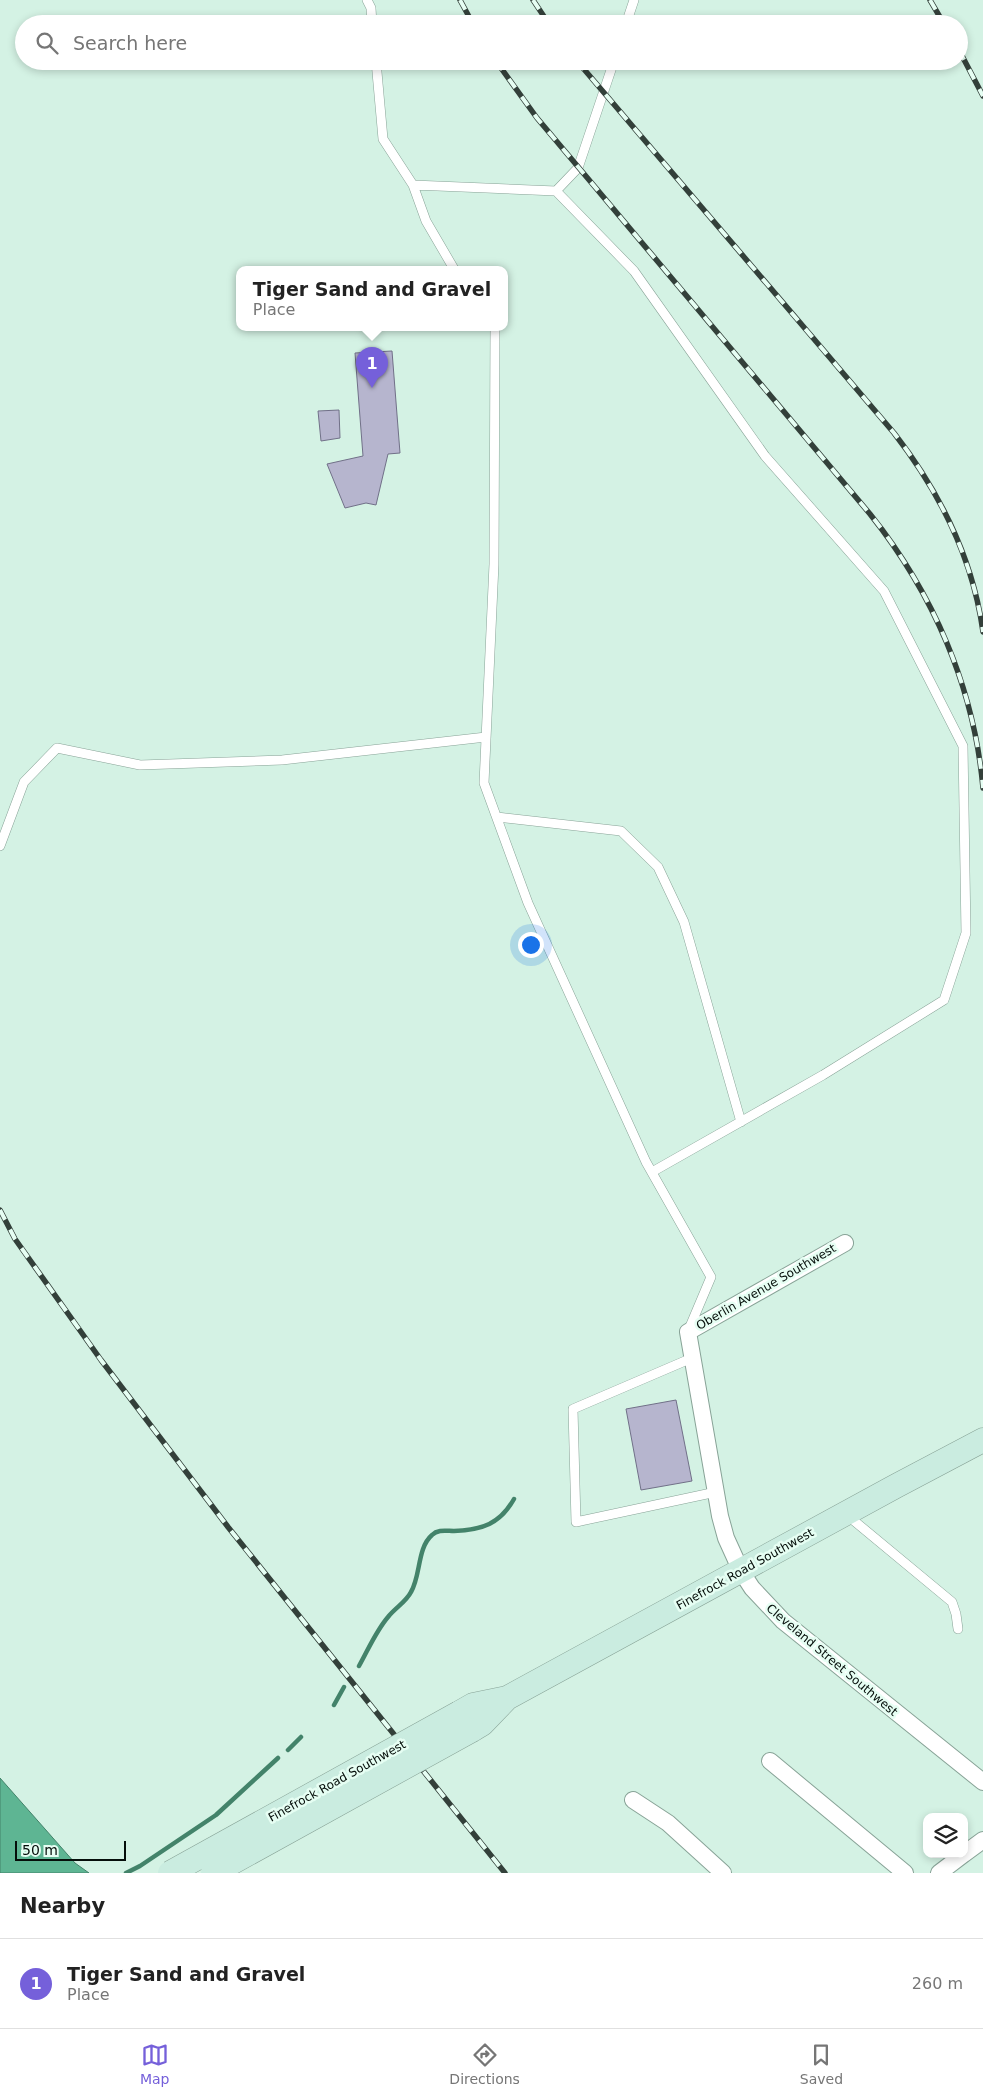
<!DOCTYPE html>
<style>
:root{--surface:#fff;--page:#f2f2f2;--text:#222;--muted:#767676;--line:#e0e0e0;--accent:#7560da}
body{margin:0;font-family:"DejaVu Sans",sans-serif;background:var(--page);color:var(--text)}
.controls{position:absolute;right:15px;bottom:15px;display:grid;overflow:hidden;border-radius:10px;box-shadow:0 2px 8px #0003}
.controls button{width:45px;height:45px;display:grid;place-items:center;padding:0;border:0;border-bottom:1px solid var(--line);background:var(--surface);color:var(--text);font:25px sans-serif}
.scale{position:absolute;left:15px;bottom:12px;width:111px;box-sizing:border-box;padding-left:5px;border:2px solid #050e0a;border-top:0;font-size:14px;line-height:18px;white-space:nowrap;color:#050e0a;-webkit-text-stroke:4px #e6fef3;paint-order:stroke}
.you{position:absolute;left:530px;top:944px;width:18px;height:18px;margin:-12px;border:4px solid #fff;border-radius:50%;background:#1a73e8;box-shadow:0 0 0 8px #1a73e833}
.badge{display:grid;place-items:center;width:32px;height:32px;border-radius:50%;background:var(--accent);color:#fff;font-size:16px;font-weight:700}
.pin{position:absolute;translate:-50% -41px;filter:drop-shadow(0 1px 2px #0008)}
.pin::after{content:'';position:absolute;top:26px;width:18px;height:15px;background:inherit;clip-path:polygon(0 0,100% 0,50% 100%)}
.popup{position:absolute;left:236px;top:266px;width:272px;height:65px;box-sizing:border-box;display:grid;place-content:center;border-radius:10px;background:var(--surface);filter:drop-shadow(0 1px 4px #0005);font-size:16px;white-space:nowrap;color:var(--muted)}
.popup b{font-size:19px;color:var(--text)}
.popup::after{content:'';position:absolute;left:50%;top:100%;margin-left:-10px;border:10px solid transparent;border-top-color:var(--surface)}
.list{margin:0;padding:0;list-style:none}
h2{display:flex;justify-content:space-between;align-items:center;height:65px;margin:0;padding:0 20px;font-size:21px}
h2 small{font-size:16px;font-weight:400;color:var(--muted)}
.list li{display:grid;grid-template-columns:32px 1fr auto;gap:15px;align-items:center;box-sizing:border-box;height:90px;padding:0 20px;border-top:1px solid var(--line)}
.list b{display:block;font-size:19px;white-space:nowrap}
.list p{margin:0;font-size:16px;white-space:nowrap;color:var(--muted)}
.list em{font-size:16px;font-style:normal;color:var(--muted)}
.icon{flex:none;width:28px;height:28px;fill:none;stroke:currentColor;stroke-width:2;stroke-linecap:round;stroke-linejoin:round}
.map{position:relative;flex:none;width:983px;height:1873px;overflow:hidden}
.search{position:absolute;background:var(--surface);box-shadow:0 2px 8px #0003;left:15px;right:15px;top:15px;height:55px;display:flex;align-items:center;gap:12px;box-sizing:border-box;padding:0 18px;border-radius:28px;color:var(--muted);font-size:19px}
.sheet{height:155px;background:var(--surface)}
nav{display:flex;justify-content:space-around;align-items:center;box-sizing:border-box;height:70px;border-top:1px solid var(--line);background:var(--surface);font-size:14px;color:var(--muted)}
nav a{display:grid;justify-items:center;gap:2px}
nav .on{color:var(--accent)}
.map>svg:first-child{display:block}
.water{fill:#5eb593;stroke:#43836a}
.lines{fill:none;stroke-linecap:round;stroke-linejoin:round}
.stream{stroke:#43836a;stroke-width:4.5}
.building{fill:#b6b5ce;stroke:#717088}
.lane-casing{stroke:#88a397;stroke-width:10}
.street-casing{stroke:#88a397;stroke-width:18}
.secondary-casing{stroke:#88a397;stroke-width:25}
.lane{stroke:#fff;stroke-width:9}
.street{stroke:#fff;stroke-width:16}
.secondary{stroke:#caece0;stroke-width:24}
.rail-casing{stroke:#33403a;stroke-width:5.5}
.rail{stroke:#e6fef3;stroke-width:4;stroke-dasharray:11;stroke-linecap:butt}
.secondary-bridge-casing{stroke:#88a397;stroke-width:25;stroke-linecap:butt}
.secondary-bridge{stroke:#caece0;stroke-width:24}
.labels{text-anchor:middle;stroke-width:5;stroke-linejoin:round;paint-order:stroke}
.street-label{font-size:12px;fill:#050e0a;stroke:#e6fef3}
</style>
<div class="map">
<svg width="983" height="1873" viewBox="0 0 983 1873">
<rect width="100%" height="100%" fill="#d4f2e4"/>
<!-- water -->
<path class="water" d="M0,1778L75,1863L89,1873H0Z"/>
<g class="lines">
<!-- stream -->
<path class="stream" d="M359,1666C368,1650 376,1631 388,1617C395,1608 406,1602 411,1592C421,1575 417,1548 432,1535C438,1529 446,1531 454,1531C482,1530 500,1524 514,1499
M334,1705L344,1687
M288,1750L301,1737
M126,1873L140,1866L216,1815L278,1758"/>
</g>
<!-- building -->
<path class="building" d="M392,351L400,453L388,454L376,505L366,503L345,508L327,464L363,456L355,353Z
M339,410L340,438L321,441L318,411Z
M676,1400L692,1481L641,1490L626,1409Z"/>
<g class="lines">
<defs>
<path id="lane" d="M367,0L371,8L372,24
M626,24L634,0
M376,61L383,139L413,185
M556,191L578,168L614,61
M454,269L426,221L413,185L556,191L634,271L765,456L884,591L963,746L966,933L944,1000L823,1075L652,1172
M495,327L494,564L484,783L528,903L646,1162L711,1277L689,1329
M497,817L621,831L658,867L684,922L741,1122
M0,846L24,782L57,748L140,765L282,760L486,737
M692,1358L573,1409L576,1522L716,1492
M847,1515L952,1602L956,1614L958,1629"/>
<path id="street" d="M845,1243L688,1332L720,1516L726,1538L741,1571L752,1588L783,1621L983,1782
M770,1761L905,1873
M633,1800L668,1823L723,1873
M964,1854L983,1840
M939,1873L964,1854"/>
<path id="secondary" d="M459,1713L473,1705L507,1698L896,1486L983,1440
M472,1730L482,1724L507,1698"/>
</defs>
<!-- lane casing -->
<use href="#lane" class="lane-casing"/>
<!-- street casing -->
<use href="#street" class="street-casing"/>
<!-- secondary casing -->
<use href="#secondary" class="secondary-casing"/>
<!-- lane -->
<use href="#lane" class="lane"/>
<!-- street -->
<use href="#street" class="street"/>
<!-- secondary -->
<use href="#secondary" class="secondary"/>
<defs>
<path id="rail" d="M460,0L473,24
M533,0L549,24
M930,0L944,24
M959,50L983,96
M496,61L537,118L870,514C933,593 974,687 983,788
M577,61L894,433C939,491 973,559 983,632
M0,1210L15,1239L101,1360L228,1527L505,1873"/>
</defs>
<!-- rail casing -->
<use href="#rail" class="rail-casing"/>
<!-- rail -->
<use href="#rail" class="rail"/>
<defs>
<path id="secondary-bridge" d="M170,1873L459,1713
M213,1873L472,1730"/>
</defs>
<!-- secondary-bridge casing -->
<use href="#secondary-bridge" class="secondary-bridge-casing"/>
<!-- secondary-bridge -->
<use href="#secondary-bridge" class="secondary-bridge"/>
</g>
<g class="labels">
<!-- street labels -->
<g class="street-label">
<text transform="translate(766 1287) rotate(-30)" y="4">Oberlin Avenue Southwest</text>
<text transform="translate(745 1569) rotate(-29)" y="4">Finefrock Road Southwest</text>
<text transform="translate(832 1660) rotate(40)" y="4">Cleveland Street Southwest</text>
<text transform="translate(337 1781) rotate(-29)" y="4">Finefrock Road Southwest</text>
</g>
</g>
</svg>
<div class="controls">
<button><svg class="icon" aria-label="layers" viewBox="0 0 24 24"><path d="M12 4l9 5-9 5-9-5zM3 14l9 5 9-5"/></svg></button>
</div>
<div class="scale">50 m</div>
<div class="you"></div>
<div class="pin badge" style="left:372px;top:388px">1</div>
<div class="popup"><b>Tiger Sand and Gravel</b>Place</div>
<div class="search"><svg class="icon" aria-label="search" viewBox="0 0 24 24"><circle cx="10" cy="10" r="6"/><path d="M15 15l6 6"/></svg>Search here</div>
</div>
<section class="sheet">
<h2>Nearby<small></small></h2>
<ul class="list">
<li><span class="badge">1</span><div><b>Tiger Sand and Gravel</b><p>Place</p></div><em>260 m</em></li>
</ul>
</section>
<nav>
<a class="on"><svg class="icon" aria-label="map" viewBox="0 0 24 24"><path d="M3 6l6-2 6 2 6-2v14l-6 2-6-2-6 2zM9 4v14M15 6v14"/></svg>Map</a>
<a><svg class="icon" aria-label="directions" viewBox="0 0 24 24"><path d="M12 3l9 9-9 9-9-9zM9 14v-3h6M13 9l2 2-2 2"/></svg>Directions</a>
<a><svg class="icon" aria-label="saved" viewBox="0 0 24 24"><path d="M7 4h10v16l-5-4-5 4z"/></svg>Saved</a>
</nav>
